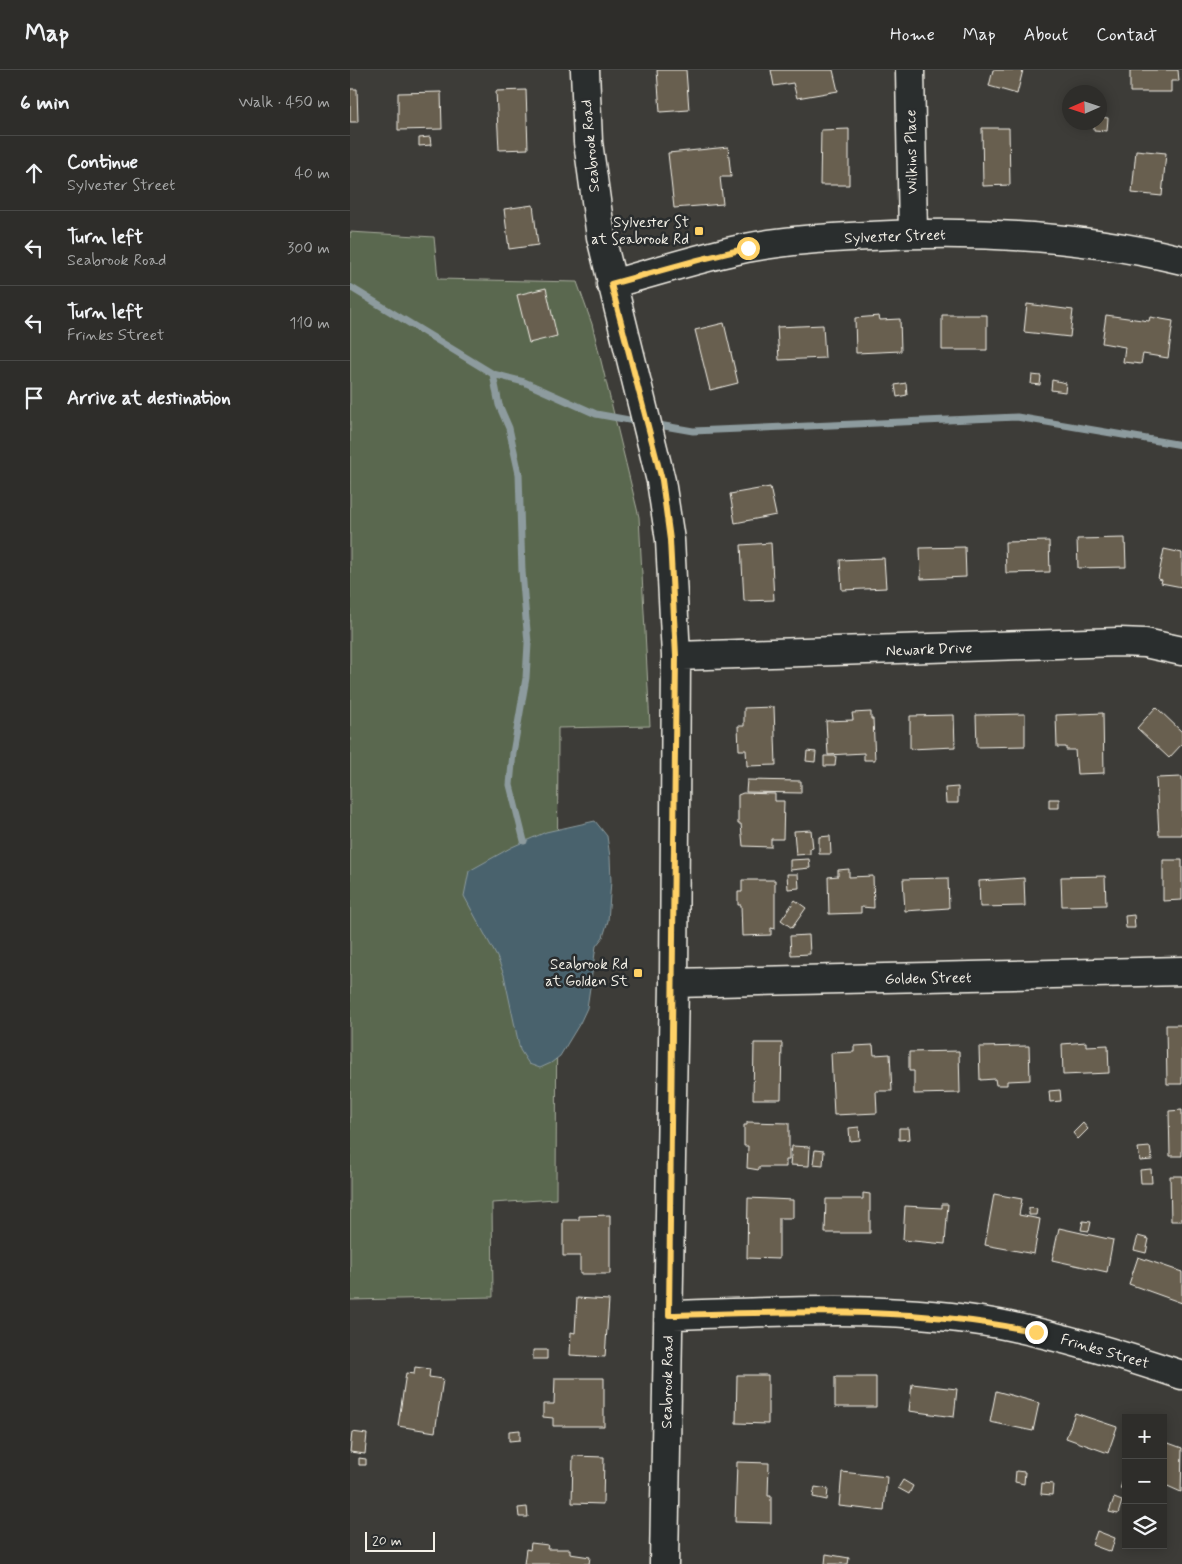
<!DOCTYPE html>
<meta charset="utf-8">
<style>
:root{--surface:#2e2d2a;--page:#363532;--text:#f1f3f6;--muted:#a7a8a8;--line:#494947}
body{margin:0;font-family:Mynerve,sans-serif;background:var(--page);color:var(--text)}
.controls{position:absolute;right:15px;bottom:15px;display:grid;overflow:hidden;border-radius:0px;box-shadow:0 2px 12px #0003}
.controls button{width:45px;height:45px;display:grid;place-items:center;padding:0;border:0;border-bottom:1px solid var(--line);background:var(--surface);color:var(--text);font:25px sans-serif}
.compass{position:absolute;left:712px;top:15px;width:45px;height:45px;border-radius:50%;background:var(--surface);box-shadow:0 2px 12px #0003;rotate:267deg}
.scale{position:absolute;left:15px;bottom:12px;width:70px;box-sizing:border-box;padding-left:5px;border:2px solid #f4f1e8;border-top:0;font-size:14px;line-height:18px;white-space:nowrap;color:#f4f1e8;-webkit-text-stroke:4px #2a2d2e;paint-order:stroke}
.stop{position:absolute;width:15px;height:15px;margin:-11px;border:4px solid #ffd166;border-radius:50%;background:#fff}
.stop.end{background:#ffd166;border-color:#fff;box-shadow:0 1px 5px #0008}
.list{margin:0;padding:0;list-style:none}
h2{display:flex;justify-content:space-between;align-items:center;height:65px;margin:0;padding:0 20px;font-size:21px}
h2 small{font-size:16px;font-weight:400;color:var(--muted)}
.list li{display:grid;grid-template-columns:32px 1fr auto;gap:15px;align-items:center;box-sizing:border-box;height:75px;padding:0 20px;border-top:1px solid var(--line)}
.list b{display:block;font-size:19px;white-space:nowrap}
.list p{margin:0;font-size:16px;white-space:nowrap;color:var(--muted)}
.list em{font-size:16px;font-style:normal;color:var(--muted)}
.icon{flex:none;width:28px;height:28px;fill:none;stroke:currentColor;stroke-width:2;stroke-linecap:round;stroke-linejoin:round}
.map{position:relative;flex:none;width:832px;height:1494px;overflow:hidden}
header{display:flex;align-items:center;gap:30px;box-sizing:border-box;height:70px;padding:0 25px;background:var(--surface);border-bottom:1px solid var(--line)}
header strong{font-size:24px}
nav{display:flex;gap:28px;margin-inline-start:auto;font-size:18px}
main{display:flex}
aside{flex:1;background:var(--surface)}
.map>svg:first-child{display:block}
.green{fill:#5a6850;stroke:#a7ac9c}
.water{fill:#48626d;stroke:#8d9b9e}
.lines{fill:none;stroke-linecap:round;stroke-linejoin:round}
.stream{stroke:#8d9b9e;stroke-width:7}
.building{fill:#685f50;stroke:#f4f1e8}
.minor-casing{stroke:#f4f1e8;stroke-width:31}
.minor{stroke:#2a2d2e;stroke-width:28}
.route{stroke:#ffd166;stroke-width:6}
.poi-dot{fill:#ffd166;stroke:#2a2d2e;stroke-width:2}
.labels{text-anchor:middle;stroke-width:5;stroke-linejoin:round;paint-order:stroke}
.street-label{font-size:15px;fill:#f4f1e8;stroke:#2a2d2e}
.poi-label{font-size:15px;fill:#f4f1e8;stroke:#2a2d2e;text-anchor:end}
</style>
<header>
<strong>Map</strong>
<nav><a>Home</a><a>Map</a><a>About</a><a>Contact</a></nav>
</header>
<main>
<aside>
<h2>6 min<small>Walk · 450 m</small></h2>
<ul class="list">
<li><svg class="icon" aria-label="ahead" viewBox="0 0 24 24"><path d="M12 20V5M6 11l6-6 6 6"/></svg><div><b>Continue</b><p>Sylvester Street</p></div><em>40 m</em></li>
<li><svg class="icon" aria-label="left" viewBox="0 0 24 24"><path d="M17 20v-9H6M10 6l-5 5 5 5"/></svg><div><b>Turn left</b><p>Seabrook Road</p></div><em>300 m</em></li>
<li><svg class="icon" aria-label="left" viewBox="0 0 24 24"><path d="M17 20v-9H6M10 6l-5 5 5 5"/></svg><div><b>Turn left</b><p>Frinks Street</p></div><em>110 m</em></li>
<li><svg class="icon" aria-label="arrive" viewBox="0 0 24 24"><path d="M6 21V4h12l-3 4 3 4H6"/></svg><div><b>Arrive at destination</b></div></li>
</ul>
</aside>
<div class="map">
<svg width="832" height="1494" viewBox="0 0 832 1494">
<rect width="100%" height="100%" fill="#3d3c38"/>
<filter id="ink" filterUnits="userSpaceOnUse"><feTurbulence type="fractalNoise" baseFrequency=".02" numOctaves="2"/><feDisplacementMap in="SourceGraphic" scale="10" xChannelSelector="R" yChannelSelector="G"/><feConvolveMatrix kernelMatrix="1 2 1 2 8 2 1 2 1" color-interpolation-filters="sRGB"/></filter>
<g filter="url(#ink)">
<!-- green -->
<path class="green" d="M0,162L84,167L88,209L227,212L242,254L289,447L300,656L208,658L206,1129L142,1133L143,1227L0,1230Z"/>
<!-- water -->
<path class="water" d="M245,751L257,766L260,787L261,811L258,851L253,867L246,876L237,938L230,953L210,986L201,993L190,998L179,994L170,980L154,905L147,887L114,826L119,801L162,777L196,762Z"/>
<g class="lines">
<!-- stream -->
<path class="stream" d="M0,217L143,304L174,312L246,344L290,352
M143,304L149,335L159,358L169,404L172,501L178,573L176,608L163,683L160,715L174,771
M303,354L343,361L667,347L832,375"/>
</g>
<!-- building -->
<path class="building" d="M307,0H336L339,40L310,42Z
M421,0H483L488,21L447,28L443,13L424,16Z
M643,0H673L667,24L639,16Z
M780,0H828L829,11H821V22H780Z
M0,19H7L8,52H0Z
M176,20L178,79L149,80L146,21Z
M91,22L92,59L48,60V23Z
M750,47L758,48L757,61L744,60V52H750Z
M632,58H659L660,115L633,116Z
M499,59V115H470L471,60Z
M80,67L81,75L69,76V68Z
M378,77L381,107H370L373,134L324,138L318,83Z
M786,80L816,83L812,126L782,123Z
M183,135L188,175L159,179L154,139Z
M196,218L207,266L179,273L167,225Z
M677,234L723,240L720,267L674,262Z
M592,245H637V280H592Z
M756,245L799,251L800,247L823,251L818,288L793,284L791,294L773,292L775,277L752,273Z
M529,246L530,250L550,249L551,281L506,283L505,248Z
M374,253L388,313L360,320L345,260Z
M473,255L475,288L429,290L427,257Z
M682,305L691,306L690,315L681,314Z
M702,310L716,313L715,322L701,320Z
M556,313L557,325L547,327L545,315Z
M420,417L426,445L385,453L380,424Z
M775,468L776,497L728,498L727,469Z
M699,471L700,502L656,503L655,472Z
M421,473L424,530L394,531L391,475Z
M615,477L616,507L571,509L570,478Z
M814,479L832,483V517L811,513L812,510L808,509Z
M534,488L536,518L492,520L490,490Z
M424,637L426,695L397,696L396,680H389L388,656H394V638Z
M806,637L832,662V674L819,688L787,658Z
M521,642V649H523L525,690H514V683L478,685L476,651L503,650L502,643Z
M753,643L754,703L727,704L725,680H716V677H707L706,645Z
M675,644V676L627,677L626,645Z
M604,645L605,677L560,679V646Z
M457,681L466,682L465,692L456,691Z
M474,686H486L485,696H474Z
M832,707V765H809L806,708Z
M397,710L451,711V723L396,722Z
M608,717V733H596L595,718Z
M393,723L425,724V731H434L433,769H421V777L393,776L391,754H388V725Z
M699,729H709V738H699Z
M461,760L463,778L460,779V784L446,785L444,761Z
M480,766L481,784H469V767Z
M459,789L460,798L440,800V790Z
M813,790H832V830L813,831Z
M499,799V807L523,806L524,838L511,837V843L479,844L478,807L488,806V800Z
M437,804H448L449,818L438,819Z
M755,806L756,835L712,836L711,807Z
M598,808L599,838L555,841L553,809Z
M674,808L675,836L630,837L629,811Z
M392,810H425V859L421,858V865L392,866L391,835H388V822H392Z
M445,830L456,838L442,858L431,850Z
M784,845L785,858H776L775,846Z
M459,865L460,884L441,885L440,866Z
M816,955H832V1014H817Z
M736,972V976L758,975L759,1003L713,1005L712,974Z
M404,973H432L431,1029H403Z
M523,975L524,985L540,984L542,1021H526L527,1043L484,1045L481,983L504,982V976Z
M676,976H679L680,1010L657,1011V1015H646L645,1009L630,1010L629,977Z
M609,981L610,1023L564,1024V1001H559V982Z
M710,1020L711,1031L700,1032L699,1021Z
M832,1040V1086H820L819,1041Z
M397,1052L439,1053V1090H436V1097H409V1100L397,1098L398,1076H394V1055H397Z
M733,1053L738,1059L728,1069L723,1063Z
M509,1057L510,1070L500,1071L499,1058Z
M549,1058H559L560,1069L549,1070Z
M442,1076L460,1077L459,1096L440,1095Z
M800,1077L802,1090L790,1091L788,1078Z
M465,1080L474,1081L473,1095L463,1094Z
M801,1099L802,1113H791L790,1100Z
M820,1106H832V1151H821Z
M513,1123L520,1124V1163H475L476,1129H513Z
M644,1124L672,1129L669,1145L690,1149L684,1184L635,1175Z
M398,1128L443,1130V1148H429V1189L397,1188Z
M592,1134H598L595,1174L553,1170L555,1136L592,1138Z
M679,1138L687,1139L686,1145H679Z
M260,1145V1204H230V1186H213V1150H229V1146Z
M733,1151L741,1152L739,1161L731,1160Z
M709,1158L763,1170L757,1202L702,1190Z
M788,1166L799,1169L796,1183L784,1180Z
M788,1187L832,1202V1233L779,1214Z
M227,1228L259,1230L255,1287L220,1285L221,1262L225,1263Z
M183,1280H197V1289H183Z
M65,1297L80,1299L79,1307L93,1309L85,1362L48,1356L56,1303L64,1304Z
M387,1305H418V1354L386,1353Z
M485,1307H526V1337H485Z
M205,1308H254V1356H203V1348L193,1347V1334H204Z
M562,1314L607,1319L604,1347L559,1341Z
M646,1321L689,1333L683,1361L640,1352Z
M725,1343L767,1357L758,1383L716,1368Z
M170,1360V1370L159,1371V1361Z
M2,1362L17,1364L15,1384L0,1382Z
M813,1371L832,1378L831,1422L813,1414Z
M223,1386L254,1387L253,1434L222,1433Z
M9,1388L16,1389V1395H9Z
M387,1392L419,1393L418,1426H421V1453L385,1452Z
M666,1401L675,1402L674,1414L665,1412Z
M492,1402L537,1407L534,1441L489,1436Z
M553,1410L563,1416L559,1424L548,1418Z
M773,1410L776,1411V1421L770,1419Z
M692,1413L703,1414L702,1425L691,1424Z
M465,1417L478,1419L477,1430L463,1427Z
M764,1428L772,1431L768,1444L759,1442Z
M177,1437L178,1447H169L168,1438Z
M747,1461L765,1468L761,1482L742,1475Z
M181,1473L198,1475L197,1479H220V1484L240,1487L239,1494H174L176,1479L180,1480Z
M476,1484L499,1488L498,1494H475Z"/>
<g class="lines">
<defs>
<path id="minor" d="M235,0L238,72L251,167L311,411L320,470L326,586L324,913L314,1494
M560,0L563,164
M261,214C306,202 351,187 396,178C437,170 479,168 520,166C626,160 729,165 832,190
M326,586L769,572L795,573L832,581
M324,913L832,901
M319,1245C428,1242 541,1234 649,1254C711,1266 772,1285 832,1305"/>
</defs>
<!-- minor casing -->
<use href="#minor" class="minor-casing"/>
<!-- minor -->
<use href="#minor" class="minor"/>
</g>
</g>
<g class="lines" filter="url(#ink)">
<!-- route -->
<path class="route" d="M398,178L348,190L261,214L312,410L320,470L326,586L319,1245C442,1242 565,1236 686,1262"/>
</g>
<!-- markers -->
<g class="poi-dot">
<rect x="344" y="156" width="10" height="10" rx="2.5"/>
<rect x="283" y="898" width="10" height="10" rx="2.5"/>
</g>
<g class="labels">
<!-- street labels -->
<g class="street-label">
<text transform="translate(240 76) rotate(-95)" y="5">Seabrook Road</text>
<text transform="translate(561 82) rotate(-91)" y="5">Wilkins Place</text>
<text transform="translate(545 166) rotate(-2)" y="5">Sylvester Street</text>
<text transform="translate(579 579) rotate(-2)" y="5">Newark Drive</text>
<text transform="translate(578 908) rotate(-1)" y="5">Golden Street</text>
<text transform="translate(755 1281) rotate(16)" y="5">Frinks Street</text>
<text transform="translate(317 1312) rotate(-89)" y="5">Seabrook Road</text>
</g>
<!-- poi labels -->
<g class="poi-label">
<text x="339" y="157">Sylvester St<tspan x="339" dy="17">at Seabrook Rd</tspan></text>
<text x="278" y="899">Seabrook Rd<tspan x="278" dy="17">at Golden St</tspan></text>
</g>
</g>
</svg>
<div class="controls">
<button>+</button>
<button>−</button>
<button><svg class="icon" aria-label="layers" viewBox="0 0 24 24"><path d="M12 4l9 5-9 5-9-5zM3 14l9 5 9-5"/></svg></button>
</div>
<svg class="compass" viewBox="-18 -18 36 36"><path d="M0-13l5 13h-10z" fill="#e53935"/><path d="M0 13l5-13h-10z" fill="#a7a8a8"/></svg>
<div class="scale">20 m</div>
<div class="stop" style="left:398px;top:178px"></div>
<div class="stop end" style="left:686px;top:1262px"></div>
</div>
</main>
